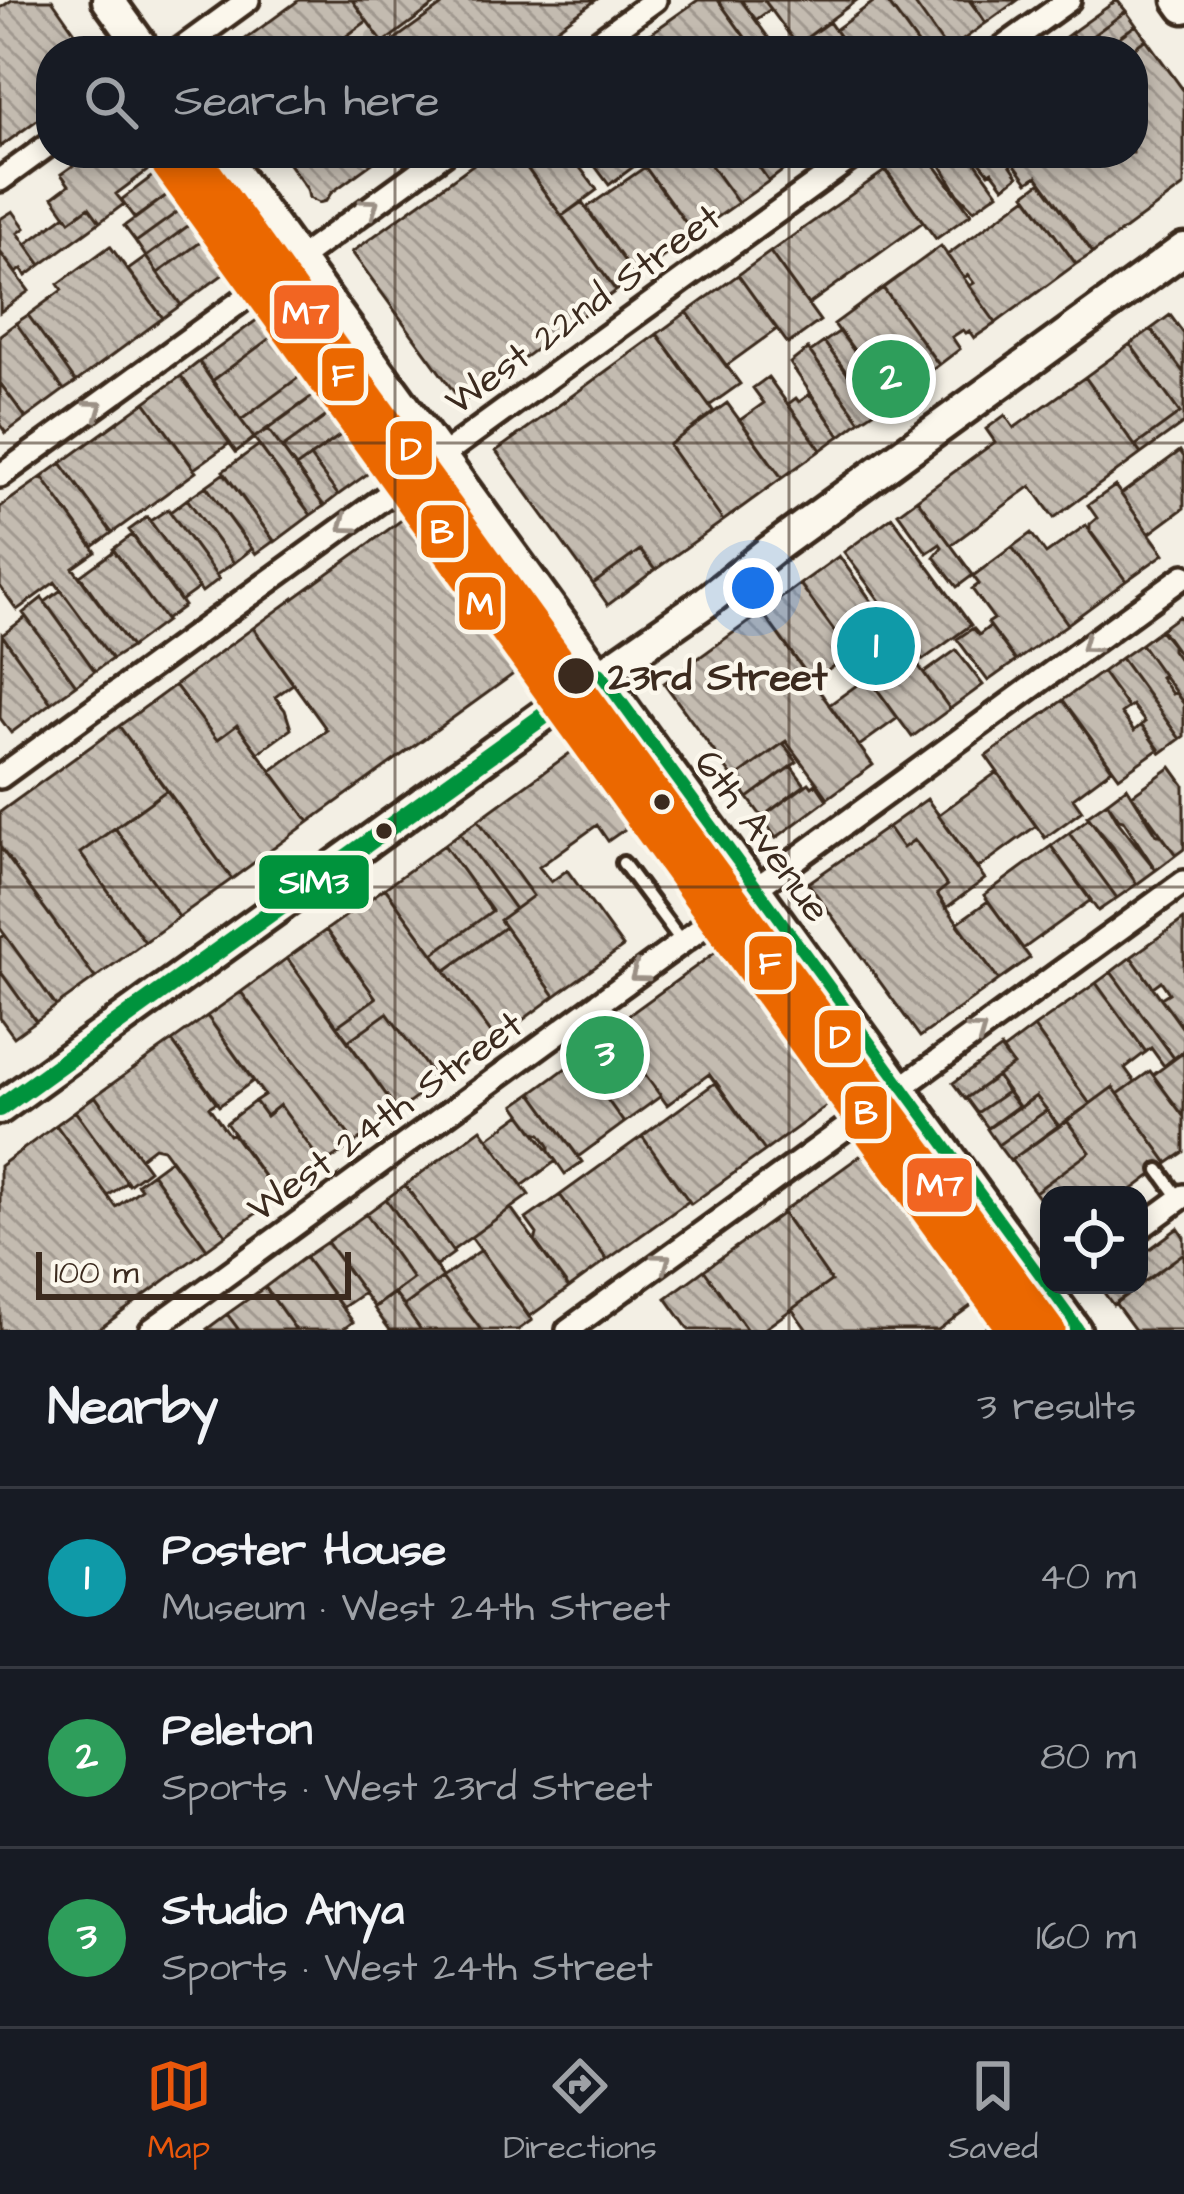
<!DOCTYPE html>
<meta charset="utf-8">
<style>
:root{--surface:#171b24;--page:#242831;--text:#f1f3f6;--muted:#9ea1a6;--line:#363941;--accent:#ea580c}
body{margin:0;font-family:"Architects Daughter",sans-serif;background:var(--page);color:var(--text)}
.controls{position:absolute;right:36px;bottom:36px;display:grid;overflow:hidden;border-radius:24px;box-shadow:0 6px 18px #0003}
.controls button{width:108px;height:108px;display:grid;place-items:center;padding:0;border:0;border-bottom:3px solid var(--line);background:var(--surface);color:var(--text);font:60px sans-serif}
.scale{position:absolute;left:36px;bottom:30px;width:315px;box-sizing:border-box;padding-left:12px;border:6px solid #3b2a1e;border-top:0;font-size:33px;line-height:42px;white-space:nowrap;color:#3b2a1e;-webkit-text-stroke:9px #fbf7ec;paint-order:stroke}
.you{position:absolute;left:753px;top:588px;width:42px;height:42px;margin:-30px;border:9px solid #fff;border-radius:50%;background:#1a73e8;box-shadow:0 0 0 18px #1a73e833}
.badge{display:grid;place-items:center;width:78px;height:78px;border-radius:50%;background:var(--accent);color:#fff;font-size:39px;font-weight:700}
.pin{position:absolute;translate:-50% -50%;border:6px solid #fff;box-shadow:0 3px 12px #0006}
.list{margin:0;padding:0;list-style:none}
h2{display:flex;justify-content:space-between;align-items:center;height:156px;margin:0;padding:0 48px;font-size:51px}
h2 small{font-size:39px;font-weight:400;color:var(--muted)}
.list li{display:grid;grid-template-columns:78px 1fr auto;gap:36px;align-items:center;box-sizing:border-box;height:180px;padding:0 48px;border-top:3px solid var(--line)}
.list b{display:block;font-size:45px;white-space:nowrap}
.list p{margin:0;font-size:39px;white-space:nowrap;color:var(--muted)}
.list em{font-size:39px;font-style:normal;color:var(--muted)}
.icon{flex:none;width:66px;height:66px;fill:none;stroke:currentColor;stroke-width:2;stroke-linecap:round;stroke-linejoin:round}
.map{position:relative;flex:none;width:1184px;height:1330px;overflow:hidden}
.search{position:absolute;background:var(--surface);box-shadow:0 6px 18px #0003;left:36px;right:36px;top:36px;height:132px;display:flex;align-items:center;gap:30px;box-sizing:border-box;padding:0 42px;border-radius:48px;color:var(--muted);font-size:45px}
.sheet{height:696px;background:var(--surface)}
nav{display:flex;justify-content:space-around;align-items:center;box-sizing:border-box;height:168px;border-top:3px solid var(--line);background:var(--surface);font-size:33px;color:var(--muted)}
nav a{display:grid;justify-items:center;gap:6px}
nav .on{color:var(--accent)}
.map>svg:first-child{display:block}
.cemetery{fill:url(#cemetery-stones);stroke:#8a7e72;stroke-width:3}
.building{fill:url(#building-back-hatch);stroke:#3b2a1e;stroke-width:3}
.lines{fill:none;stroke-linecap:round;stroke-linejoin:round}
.lane-casing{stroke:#3b2a1e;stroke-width:20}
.street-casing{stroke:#3b2a1e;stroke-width:30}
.secondary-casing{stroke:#3b2a1e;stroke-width:39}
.lane{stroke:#fbf7ec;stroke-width:10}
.street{stroke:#fbf7ec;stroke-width:21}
.secondary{stroke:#fbf7ec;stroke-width:30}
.bus-1-casing{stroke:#fbf7ec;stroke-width:27}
.bus-2-casing{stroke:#fbf7ec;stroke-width:27}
.bus-1{stroke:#00933c;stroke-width:18}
.bus-2{stroke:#f26522;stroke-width:18}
.metro-1-casing{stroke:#fbf7ec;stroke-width:30}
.metro-2-casing{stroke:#fbf7ec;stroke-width:30}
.metro-3-casing{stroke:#fbf7ec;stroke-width:30}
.metro-4-casing{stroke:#fbf7ec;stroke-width:30}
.metro-1{stroke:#eb6800;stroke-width:21}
.metro-2{stroke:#eb6800;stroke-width:21}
.metro-3{stroke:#eb6800;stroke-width:21}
.metro-4{stroke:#eb6800;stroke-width:21}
.oneway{stroke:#9b9085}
.grid{fill:none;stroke:#3b2a1e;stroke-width:3;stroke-opacity:0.55}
.stop-dot{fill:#3b2a1e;stroke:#fbf7ec;stroke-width:4.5}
.labels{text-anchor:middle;stroke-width:9;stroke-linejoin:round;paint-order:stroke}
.street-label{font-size:39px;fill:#3b2a1e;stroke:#fbf7ec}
.stop-label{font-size:39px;font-weight:bold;fill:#3b2a1e;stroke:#fbf7ec;text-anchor:start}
.line-badge{stroke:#fbf7ec;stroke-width:4.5}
.badge-label{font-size:33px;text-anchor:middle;font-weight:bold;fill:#fff}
</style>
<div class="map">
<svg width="1184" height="1330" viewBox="0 0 1184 1330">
<defs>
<pattern id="cemetery-stones" width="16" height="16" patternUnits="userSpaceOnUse" patternTransform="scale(3)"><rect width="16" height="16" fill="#d8d1c6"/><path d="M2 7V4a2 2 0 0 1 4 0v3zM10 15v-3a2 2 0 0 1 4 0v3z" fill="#bab4aa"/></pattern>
<pattern id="building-back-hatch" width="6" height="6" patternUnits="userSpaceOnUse" patternTransform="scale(3)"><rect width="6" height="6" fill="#c3bbb0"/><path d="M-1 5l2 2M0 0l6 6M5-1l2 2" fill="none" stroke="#a0988f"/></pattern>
</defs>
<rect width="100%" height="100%" fill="#f3efe4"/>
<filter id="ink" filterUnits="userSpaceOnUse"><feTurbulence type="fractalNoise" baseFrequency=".00833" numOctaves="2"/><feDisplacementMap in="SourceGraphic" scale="24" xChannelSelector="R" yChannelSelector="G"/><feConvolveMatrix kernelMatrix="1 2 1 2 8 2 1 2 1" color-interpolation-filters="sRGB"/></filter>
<g filter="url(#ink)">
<!-- cemetery -->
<path class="cemetery" d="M367,21L391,51H326Z"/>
<!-- building -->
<path class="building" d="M12,0H52L88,51H51V110L0,147V8Z
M299,0H352L367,21L326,51H229Z
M352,0H441L383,43Z
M449,0H596L526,51H391L387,45Z
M698,0H718L755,51H636L633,46Z
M718,0H741L778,51H755Z
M741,0H764L771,9L756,20Z
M764,0H857L797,45Z
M876,0H886L923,51H850L835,30Z
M886,0H912L948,51H923Z
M912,0H969L986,23L948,51Z
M971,0H1018L986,23Z
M1117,0L1126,11L1080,45L1071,33Z
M1126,11L1136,25L1100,51H1084L1080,45Z
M829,22L850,51H799L795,46Z
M1136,25L1146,39L1130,51H1100Z
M1071,33L1084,51H1047Z
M1146,39L1184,91V186L1093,253L1037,176L1028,182L1006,153H1058L1062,158L1068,153H1133V51H1130Z
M114,153H146L155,165L116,194L124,204L100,222L89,207L70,221L53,197L69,185L61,174L88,155L96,166Z
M281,153H368L374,162L331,193L326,201L319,203L309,198L307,189Z
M489,153H516L616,291L462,403L352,252Z
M516,153H569L597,190L562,216Z
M569,153H652L609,185L592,162L581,169Z
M663,153H702L738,203L694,234L645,167Z
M702,153H749L769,181L738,203Z
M749,153H800L802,156L769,181Z
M906,153H926L971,214L936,239L884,169Z
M928,153H969L998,193L974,210L958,194L940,164H936Z
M974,153H1006L1010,158L1007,160L1018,176L1004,187L992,171L989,173L980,162L985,158L983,155L978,159Z
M645,167L694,234L636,277L586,208Z
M886,170L923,222L808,305L770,252Z
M159,171L168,183L177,177L182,184L135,219L121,200Z
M1041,182L1093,253L1076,264L1025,194Z
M182,184L194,200L136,242L124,226Z
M1027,197L1076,264L996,323L969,286L974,283L968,275L964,278L947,255Z
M194,200L204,214L146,257L136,242Z
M582,202L636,277L616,291L562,216Z
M89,207L100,222L41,265L26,244L66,215L70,221Z
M13,211L25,228L18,233L41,265L26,276L22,269L16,273L0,252V219Z
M204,214L216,231L158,273L146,257Z
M216,231L239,263L181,305L158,273Z
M110,246L163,318L76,382L28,315L62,290L58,284Z
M941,246L996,323L974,338L969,331L966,333L963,330L952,337L960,349L939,365L883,288Z
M0,252L29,291L0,312Z
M770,252L820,321L788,344L738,275Z
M146,257L181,305L163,318L128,270Z
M738,275L777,329L726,366L687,312Z
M883,288L939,365L890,400L834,324Z
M272,309L285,327L212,381L199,362Z
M687,312L740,384L709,406L657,334Z
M28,315L76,382L64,390L16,323Z
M1170,315L1184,334V373L1151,329Z
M16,323L64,390L26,418L0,383V335Z
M285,327L314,366L241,420L212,381Z
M1151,329L1184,373V423L1141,454L1135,446L1180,413L1130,344Z
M840,331L890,400L875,411L824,342Z
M657,334L714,412L669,445L723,521L655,570L640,550L593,584L496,451Z
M824,342L875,411L860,421L810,352Z
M1130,344L1180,413L1135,446L1085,377Z
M808,349L860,421L840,436L790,363Z
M199,362L254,438L236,452L181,376Z
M314,366L328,385L254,438L241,420Z
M181,376L230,443L194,469L145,402Z
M768,377L821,450L782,478L740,420L764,403L753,388Z
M1085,377L1141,454L1054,518L1031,486L951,545L917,499L995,442L986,429L1005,415L1014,428Z
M0,383L26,418L6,433L0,425Z
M328,385L342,405L282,448L268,429Z
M810,394L840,436L821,450L788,404L796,398L799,402Z
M145,402L196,472L112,533L61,463Z
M727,403L782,478L723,521L669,445Z
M342,405L356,424L296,467L282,448Z
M356,424L384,462L338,495L310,457Z
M268,429L324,506L311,515L254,438Z
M259,445L311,515L275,542L223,471Z
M1180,451L1184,457V508L1149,534L1121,494Z
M310,457L338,495L324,506L296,467Z
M61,463L112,533L93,547L42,477Z
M224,473L274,541L256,554L206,486Z
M42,477L96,552L73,568L131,647L112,659L55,582L17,610L0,586V507Z
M206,486L252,549L234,563L187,499Z
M1115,486L1164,554L1126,581L1090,532V524L1097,518L1088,505Z
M187,499L234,563L216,575L170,512Z
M917,499L973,575L957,587L934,557L942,547L940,544L927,553L898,513Z
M418,508L530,662L309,822L271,771L327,730L253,628Z
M168,509L219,579L202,592L150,521Z
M147,517L199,588L181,601L129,530Z
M892,517L971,625L923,660L844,552Z
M1086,525L1126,581L1068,624L1012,547L1031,533L1046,554Z
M132,535L184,606L165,620L113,549Z
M1012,547L1068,624L1016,661L988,623L994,619L972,589L979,584L973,576Z
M640,550L655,570L608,605L593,584Z
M114,551L166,621L131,647L80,576Z
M839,556L886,621L878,626L905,663L913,658L950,709L912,737L800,584Z
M800,584L851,654L812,682L762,612Z
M61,590L112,659L95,671L45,602Z
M42,598L95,671L76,685L23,613Z
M762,612L873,765L828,798L786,741L734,779L664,683Z
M1179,616L1184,623V661L1161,629Z
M26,617L76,685L51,703L2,635Z
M990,626L1016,661L988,681L957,639L973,628L979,635Z
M253,628L293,684L275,697L285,710L291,729L258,753L237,725L217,740L175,685Z
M1160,630L1172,645V650L1184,667V704L1141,644Z
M2,635L51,703L11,733L0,718Z
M1141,644L1163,675L1160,677L1172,694L1175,692L1184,704V736L1180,739L1121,658Z
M956,650L983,685L950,709L924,673Z
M1121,658L1180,739L1161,753L1141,725L1145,722L1132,705L1128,708L1102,672Z
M1102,672L1128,708L1121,713L1134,731L1141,725L1159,749L1119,777L1063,700Z
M868,677L898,718L859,746L829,705Z
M175,685L217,740L237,725L309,822L232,879L119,726Z
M1063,700L1112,769L1073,798L1082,811L1045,838L986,756Z
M119,726L167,790L80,853L145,942L95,978L0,847V812Z
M585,742L641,818L608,841L597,825L539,867L551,882L567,870L623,947L555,996L500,920L533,896L478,820Z
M783,743L797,762L748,798L734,779Z
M791,766L805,785L762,817L748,798Z
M1171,767L1184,785V849L1176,855L1132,795Z
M997,772L1036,826L977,869L938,815Z
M809,783L812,787L816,784L827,800L776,838L762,817Z
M1127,787L1157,835H1161L1176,855L1156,870L1123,820L1119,819L1107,802Z
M167,790L232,879L179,917L115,828Z
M927,799L985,879L946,908L937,894L947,886L920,847L914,840L903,848L888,827Z
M1107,802L1119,823L1156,870L1137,884L1113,847L1087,816Z
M1089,818L1137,884L1117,898L1069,833Z
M478,820L533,896L515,909L460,833Z
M888,827L903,848L914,840L920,847L947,886L937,894L999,980L920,1037L808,883Z
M115,828L179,917L145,942L80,853Z
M460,833L515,909L500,920L505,927L445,971L433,954L492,911L444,845Z
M1069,833L1117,898L1098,911L1051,846Z
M444,845L492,911L433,954L385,888Z
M1051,846L1091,900L1023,949L984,895Z
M0,847L95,978L56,1006L0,928Z
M385,888L496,1040L438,1082L387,1013L348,1041L337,1026L376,998L326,930Z
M988,901L1030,958L999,980L957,923Z
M1184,919V1027L1183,1028L1161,998L1169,993L1161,981L1153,987L1131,957Z
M505,927L555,996L496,1040L445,971Z
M326,930L376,998L337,1026L287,958Z
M5,935L56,1006L36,1021L0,971V938Z
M731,941L843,1094L765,1151L709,1074L667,1105L611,1028Z
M1131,957L1184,1030V1051L1174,1058L1111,972Z
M287,958L398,1111L355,1143L241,992Z
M0,971L36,1021L14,1037L0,1018Z
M1111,972L1174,1058L1164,1066L1151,1048L1146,1052L1096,983Z
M1096,983L1146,1052L1125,1068L1135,1082L1118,1094L1113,1087L1090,1104L1034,1027Z
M241,992L355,1143L323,1165L280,1105L266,1116L255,1101L264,1095L207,1016Z
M387,1013L438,1082L398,1111L348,1041Z
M207,1016L253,1081L219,1106L172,1041Z
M1034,1027L1090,1104L1059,1126L1036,1096L1020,1108L997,1076L1013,1065L1002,1051Z
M614,1033L661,1096L624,1123L578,1059Z
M172,1041L217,1102L209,1107L229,1135L232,1133L279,1197L226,1235L163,1149L154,1147L140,1158L95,1096Z
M1001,1048L1013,1065L965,1099L953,1083Z
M1184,1052V1117L1153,1075Z
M578,1059L624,1123L578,1157L532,1093Z
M1150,1071L1184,1117V1152L1168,1163L1118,1094Z
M997,1076L1007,1092L977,1113L966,1098Z
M716,1082L765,1151L691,1204L642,1136Z
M1113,1087L1168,1163L1125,1195H1049V1212L1035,1192L1090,1152L1067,1121Z
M1007,1092L1018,1106L988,1128L977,1113Z
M532,1093L582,1162L565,1174L549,1151V1146L541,1134L534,1132L515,1105Z
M95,1096L149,1170L129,1185L75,1111Z
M1036,1096L1047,1110L998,1145L987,1129Z
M255,1101L266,1116L280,1105L323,1165L279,1197L226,1123Z
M1047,1110L1058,1126L1010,1161L998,1145Z
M75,1111L127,1182L108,1196L56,1125Z
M521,1114L556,1161L522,1186L488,1138Z
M1067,1121L1090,1152L1035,1192L1011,1160Z
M56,1125L116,1207L141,1189L137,1184L152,1173L207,1249L98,1330H0V1166Z
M481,1129L529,1195L452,1251L405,1185Z
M642,1136L689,1201L607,1260L560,1195Z
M878,1143L987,1294L938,1330H807L792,1309L831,1281L782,1212Z
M171,1159L226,1235L207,1249L152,1173Z
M405,1185L454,1253L435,1267L386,1199Z
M560,1195L607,1260L569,1288L535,1242L537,1234L526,1219Z
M386,1199L443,1277L404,1306L394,1293L413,1279L366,1214Z
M511,1208L569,1288L529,1317L471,1237Z
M783,1213L831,1281L763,1330H747L704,1270Z
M366,1214L413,1279L374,1307L327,1242Z
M1178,1228L1184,1237V1253L1113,1305L1099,1286L1139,1285V1257Z
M327,1242L364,1293L342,1308L305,1257Z
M481,1250L532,1320L518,1330H481L442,1278Z
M1184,1253V1330H1135L1115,1303Z
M305,1257L353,1322L342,1330H296L265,1287Z
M704,1270L747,1330H689L666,1298Z
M442,1278L481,1330H421L404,1306Z
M265,1287L296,1330H239L227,1314Z
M394,1293L404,1306L421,1330H390L384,1322L374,1308Z
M227,1314L239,1330H208L207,1329Z"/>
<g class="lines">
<defs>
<path id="lane" d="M623,863L682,942
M1159,1170L1180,1199"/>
<path id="street" d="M178,51L248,0
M585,51L655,0
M998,51L1069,0
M0,180L51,143
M0,476L445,153
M0,777L858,153
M1139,1229L1184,1196
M151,1330L1184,576
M568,1330L1184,882
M1000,1330L1062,1285"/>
<path id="secondary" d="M108,0L145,51
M1179,0L1184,7
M220,153L1075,1330
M0,1108L566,699L707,601L771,550L1184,249"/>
</defs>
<!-- lane casing -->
<use href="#lane" class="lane-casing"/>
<!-- street casing -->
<use href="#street" class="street-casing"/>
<!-- secondary casing -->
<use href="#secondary" class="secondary-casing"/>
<!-- lane -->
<use href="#lane" class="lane"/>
<!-- street -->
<use href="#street" class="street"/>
<!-- secondary -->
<use href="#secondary" class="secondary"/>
<defs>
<path id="bus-1" d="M0,1108L599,676L1075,1330"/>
<path id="bus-2" d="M201,167L1045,1330"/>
</defs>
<!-- bus-1 casing -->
<use href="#bus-1" class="bus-1-casing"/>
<!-- bus-2 casing -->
<use href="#bus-2" class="bus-2-casing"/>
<!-- bus-1 -->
<use href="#bus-1" class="bus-1"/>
<!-- bus-2 -->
<use href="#bus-2" class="bus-2"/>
<defs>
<path id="metro-1" d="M198,153L584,687L1055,1330"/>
<path id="metro-2" d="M179,167L565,701L1025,1330"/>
<path id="metro-3" d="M182,153L1037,1330"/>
<path id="metro-4" d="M163,167L1007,1330"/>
</defs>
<!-- metro-1 casing -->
<use href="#metro-1" class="metro-1-casing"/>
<!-- metro-2 casing -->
<use href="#metro-2" class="metro-2-casing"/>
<!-- metro-3 casing -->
<use href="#metro-3" class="metro-3-casing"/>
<!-- metro-4 casing -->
<use href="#metro-4" class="metro-4-casing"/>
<!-- metro-1 -->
<use href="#metro-1" class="metro-1"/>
<!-- metro-2 -->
<use href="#metro-2" class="metro-2"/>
<!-- metro-3 -->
<use href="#metro-3" class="metro-3"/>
<!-- metro-4 -->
<use href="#metro-4" class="metro-4"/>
</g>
<!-- one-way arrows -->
<defs><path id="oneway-chevron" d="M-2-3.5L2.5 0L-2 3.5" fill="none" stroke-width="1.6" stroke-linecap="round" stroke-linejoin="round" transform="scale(3)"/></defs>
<g class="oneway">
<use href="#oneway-chevron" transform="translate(371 206) rotate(-36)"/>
<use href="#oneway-chevron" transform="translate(95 408) rotate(-36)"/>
<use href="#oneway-chevron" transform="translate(346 525) rotate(144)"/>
<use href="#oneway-chevron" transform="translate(1089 645) rotate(144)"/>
<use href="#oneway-chevron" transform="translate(638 974) rotate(144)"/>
<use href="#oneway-chevron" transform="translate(978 1032) rotate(-36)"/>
<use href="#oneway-chevron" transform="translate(663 1261) rotate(-36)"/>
</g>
</g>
<!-- grid -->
<path class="grid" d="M395,0V51M789,0V51M395,153V1330M789,153V1330M0,443H1184M0,887H1184"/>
<!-- markers -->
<g class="stop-dot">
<circle cx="576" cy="676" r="20"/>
<circle cx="662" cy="802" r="10"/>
<circle cx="384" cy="831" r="10"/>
</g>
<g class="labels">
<!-- street labels -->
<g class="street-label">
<text transform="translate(582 308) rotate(-36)" y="14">West 22nd Street</text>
<text transform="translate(764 835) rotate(54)" y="14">6th Avenue</text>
<text transform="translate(384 1115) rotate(-36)" y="14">West 24th Street</text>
</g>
<!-- stop labels -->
<g class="stop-label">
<text x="608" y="690">23rd Street</text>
</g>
</g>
<g class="line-badge">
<rect x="272" y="283" width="69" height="58" rx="12" fill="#f26522"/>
<rect x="320" y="346" width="46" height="57" rx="12" fill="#eb6800"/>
<rect x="388" y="419" width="46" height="58" rx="12" fill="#eb6800"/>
<rect x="419" y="503" width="47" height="57" rx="12" fill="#eb6800"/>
<rect x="457" y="575" width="46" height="57" rx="12" fill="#eb6800"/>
<rect x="257" y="853" width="114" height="58" rx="12" fill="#00933c"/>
<rect x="747" y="934" width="47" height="58" rx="12" fill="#eb6800"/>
<rect x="817" y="1008" width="46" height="57" rx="12" fill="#eb6800"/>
<rect x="843" y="1084" width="46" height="57" rx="12" fill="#eb6800"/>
<rect x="905" y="1156" width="69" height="58" rx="12" fill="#f26522"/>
</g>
<g class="badge-label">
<text x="306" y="324">M7</text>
<text x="343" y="386">F</text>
<text x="411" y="460">D</text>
<text x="442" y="543">B</text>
<text x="480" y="615">M</text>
<text x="314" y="893">SIM3</text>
<text x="770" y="974">F</text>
<text x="840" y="1048">D</text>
<text x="866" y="1124">B</text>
<text x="940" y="1196">M7</text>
</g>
</svg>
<div class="controls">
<button><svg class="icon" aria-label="locate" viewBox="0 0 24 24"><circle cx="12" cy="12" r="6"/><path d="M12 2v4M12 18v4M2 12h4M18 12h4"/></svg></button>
</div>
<div class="scale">100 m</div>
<div class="you"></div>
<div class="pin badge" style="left:876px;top:646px;background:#0f9aa8">1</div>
<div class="pin badge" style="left:891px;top:379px;background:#2e9e5b">2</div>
<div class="pin badge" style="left:605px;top:1055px;background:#2e9e5b">3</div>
<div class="search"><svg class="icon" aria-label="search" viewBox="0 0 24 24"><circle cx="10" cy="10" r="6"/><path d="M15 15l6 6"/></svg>Search here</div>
</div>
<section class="sheet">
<h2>Nearby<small>3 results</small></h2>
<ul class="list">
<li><span class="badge" style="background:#0f9aa8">1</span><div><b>Poster House</b><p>Museum · West 24th Street</p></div><em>40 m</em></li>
<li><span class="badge" style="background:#2e9e5b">2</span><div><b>Peleton</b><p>Sports · West 23rd Street</p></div><em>80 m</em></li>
<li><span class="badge" style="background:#2e9e5b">3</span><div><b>Studio Anya</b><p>Sports · West 24th Street</p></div><em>160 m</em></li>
</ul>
</section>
<nav>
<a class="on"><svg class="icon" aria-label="map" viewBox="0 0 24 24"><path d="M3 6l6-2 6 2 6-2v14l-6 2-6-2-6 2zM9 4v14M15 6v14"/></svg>Map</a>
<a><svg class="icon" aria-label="directions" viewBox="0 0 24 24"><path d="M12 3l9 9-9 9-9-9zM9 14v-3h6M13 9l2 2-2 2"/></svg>Directions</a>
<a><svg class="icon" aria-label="saved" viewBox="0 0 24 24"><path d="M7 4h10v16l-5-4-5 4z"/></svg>Saved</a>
</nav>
